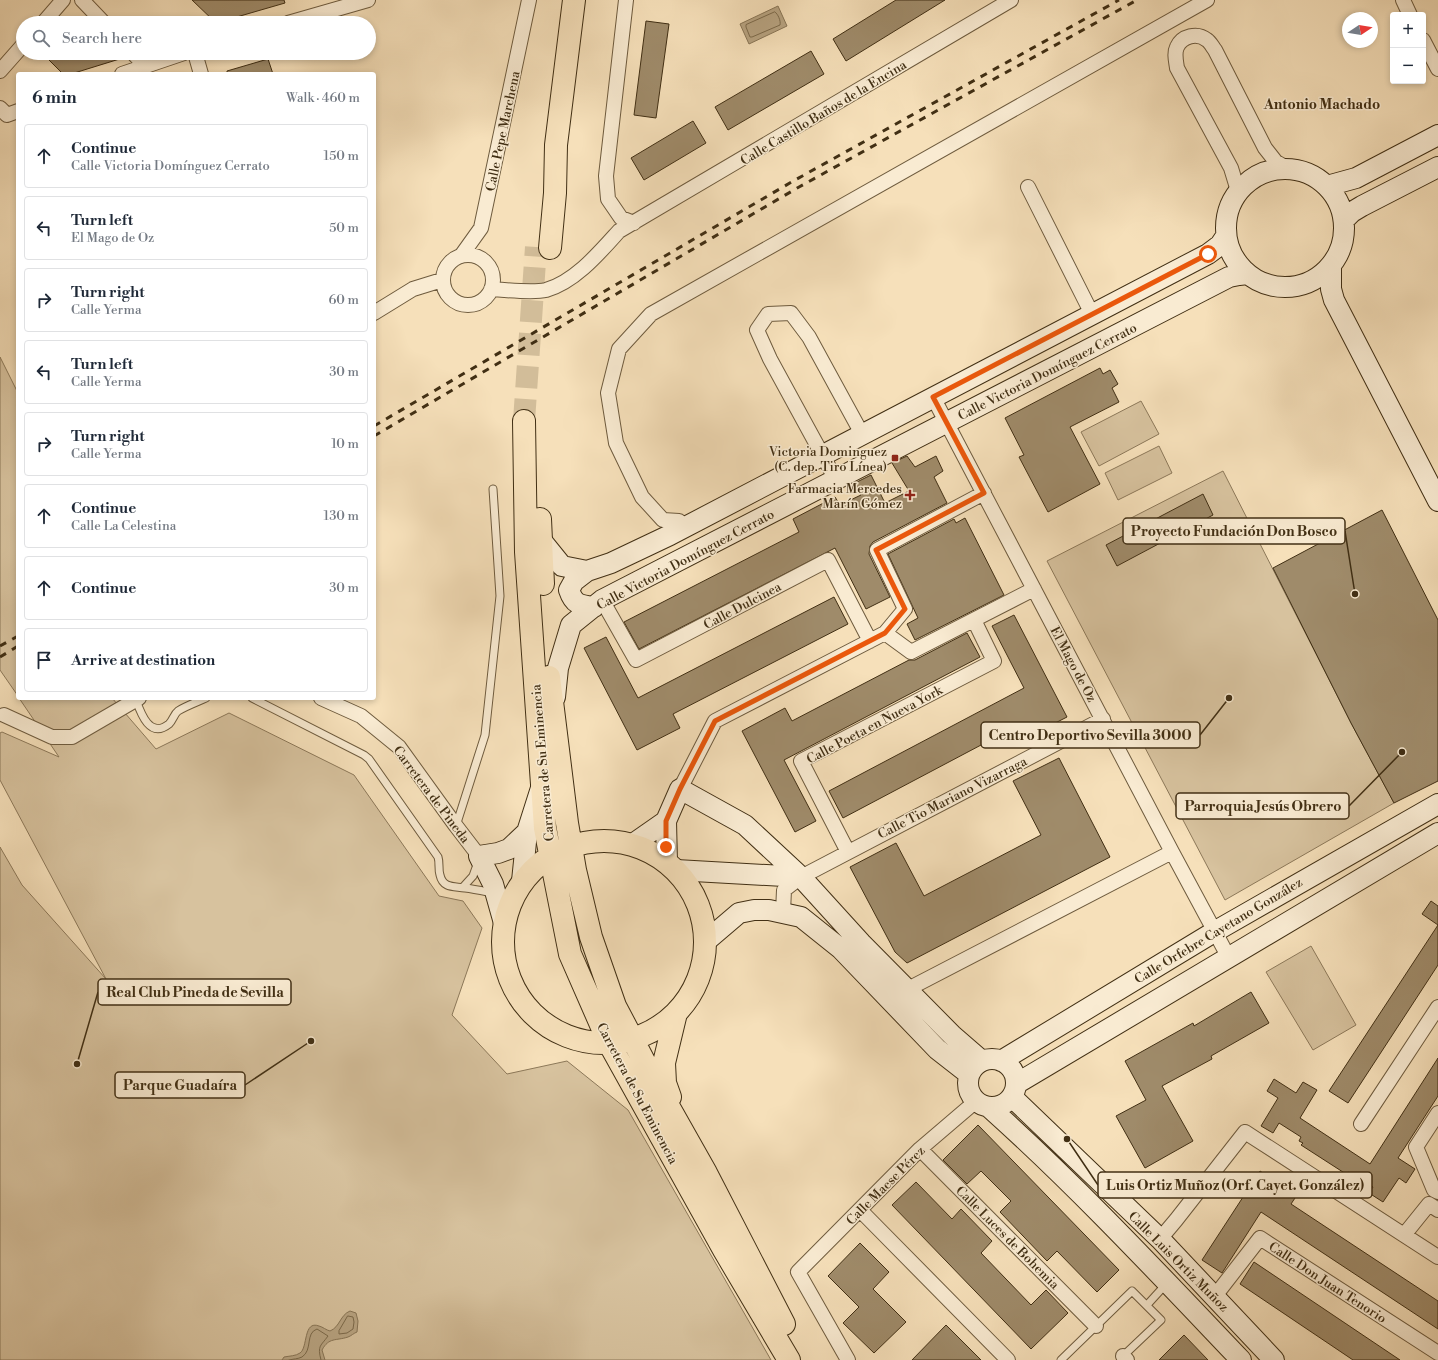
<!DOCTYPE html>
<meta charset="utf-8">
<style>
:root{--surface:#fff;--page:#f2f2f3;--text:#1f2937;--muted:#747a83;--line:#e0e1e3}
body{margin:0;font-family:"Libre Bodoni",serif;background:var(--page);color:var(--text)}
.controls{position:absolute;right:12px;top:12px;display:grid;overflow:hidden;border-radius:4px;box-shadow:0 2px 6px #0003}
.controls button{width:36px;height:36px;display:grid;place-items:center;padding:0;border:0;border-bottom:1px solid var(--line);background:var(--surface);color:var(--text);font:20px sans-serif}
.compass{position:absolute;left:1342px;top:12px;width:36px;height:36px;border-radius:50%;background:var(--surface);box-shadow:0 2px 6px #0003;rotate:78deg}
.stop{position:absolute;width:12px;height:12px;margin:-9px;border:3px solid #ea580c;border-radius:50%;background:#fff}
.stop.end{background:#ea580c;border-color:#fff;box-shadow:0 1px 4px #0008}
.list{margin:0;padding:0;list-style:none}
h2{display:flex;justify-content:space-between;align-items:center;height:52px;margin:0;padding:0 16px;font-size:17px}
h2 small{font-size:13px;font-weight:400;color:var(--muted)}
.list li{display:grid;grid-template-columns:26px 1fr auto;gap:12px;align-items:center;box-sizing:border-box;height:64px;margin:0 8px 8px;padding:0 8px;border:1px solid var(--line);border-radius:4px}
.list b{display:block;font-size:15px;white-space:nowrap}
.list p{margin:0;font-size:13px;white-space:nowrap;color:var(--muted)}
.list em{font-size:13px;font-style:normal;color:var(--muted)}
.icon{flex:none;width:22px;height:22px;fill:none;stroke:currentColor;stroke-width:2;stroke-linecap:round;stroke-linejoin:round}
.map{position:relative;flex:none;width:1438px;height:1360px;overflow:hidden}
.search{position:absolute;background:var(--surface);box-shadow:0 2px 6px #0003;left:16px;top:16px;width:360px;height:44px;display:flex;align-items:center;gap:10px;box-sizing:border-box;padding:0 14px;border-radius:22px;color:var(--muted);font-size:15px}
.panel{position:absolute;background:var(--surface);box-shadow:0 2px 6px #0003;left:16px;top:72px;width:360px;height:628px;border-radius:4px}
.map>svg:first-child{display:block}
.green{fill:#d7c29e;stroke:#8c7859}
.water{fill:#b8a482;stroke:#887556}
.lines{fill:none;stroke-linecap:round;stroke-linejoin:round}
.shore{stroke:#7c6a4b;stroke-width:1}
.building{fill:#9f8b6a;stroke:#412f14}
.primary-tunnel{stroke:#d2bd99;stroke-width:22;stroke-dasharray:22 11;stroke-linecap:butt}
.lane-casing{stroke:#6e5b3e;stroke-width:9}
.street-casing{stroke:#6e5b3e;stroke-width:16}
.secondary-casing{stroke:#412f14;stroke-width:22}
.primary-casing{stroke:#412f14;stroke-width:24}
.lane{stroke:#f9ebd2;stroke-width:7}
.street{stroke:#f9ebd2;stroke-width:14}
.secondary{stroke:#f9ebd2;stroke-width:20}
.primary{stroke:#f6e0ba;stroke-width:22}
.rail{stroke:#412f14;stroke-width:3;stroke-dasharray:7 7;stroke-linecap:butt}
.route{stroke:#ea580c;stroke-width:5}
.poi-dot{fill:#8f2418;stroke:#f9ebd2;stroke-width:1.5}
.labels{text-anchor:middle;stroke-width:3;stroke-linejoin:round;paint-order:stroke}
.street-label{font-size:13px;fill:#412f14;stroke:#f9ebd2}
.poi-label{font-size:13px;fill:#412f14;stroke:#f9ebd2;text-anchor:end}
.neighbourhood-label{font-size:14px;font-weight:bold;fill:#412f14;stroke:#f9ebd2}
.leader{fill:none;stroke:#412f14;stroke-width:1.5}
.callout-dot{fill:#412f14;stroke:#f9ebd2;stroke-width:1.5}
.callout{fill:#f9ebd2;stroke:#412f14;stroke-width:1.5}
.callout-label{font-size:14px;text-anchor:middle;font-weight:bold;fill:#412f14}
</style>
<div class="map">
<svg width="1438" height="1360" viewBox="0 0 1438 1360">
<rect width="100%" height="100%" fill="#f6e0ba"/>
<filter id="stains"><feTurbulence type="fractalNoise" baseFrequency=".005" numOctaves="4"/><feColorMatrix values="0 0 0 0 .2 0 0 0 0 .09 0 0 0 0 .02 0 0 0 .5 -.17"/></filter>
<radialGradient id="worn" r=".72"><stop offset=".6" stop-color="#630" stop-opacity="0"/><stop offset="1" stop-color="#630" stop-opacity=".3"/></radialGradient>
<!-- green -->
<path class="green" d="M0,357L18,393V696L0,670Z
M1141,401L1159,434L1099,466L1081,432Z
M1159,446L1172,473L1118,500L1105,473Z
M1223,471L1351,723L1394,803L1225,900L1047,561Z
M19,698H112L156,749L229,713L354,775L439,896L463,901L482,928L452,1015L507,1074L567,1061L628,1110L771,1360H0V847L22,885L106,979L0,780V733L2,732L59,757Z
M1311,946L1356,1025L1313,1050L1266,972Z"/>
<!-- water -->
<path class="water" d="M778,6L787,26L749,44L740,24Z
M350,1311L356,1313L358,1321L357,1332C354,1333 351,1336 348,1337C336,1341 329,1337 322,1350L325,1360H282L284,1357C289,1356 296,1356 300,1353C308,1348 303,1320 319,1326C323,1327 326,1330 330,1331C340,1327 340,1315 350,1311Z"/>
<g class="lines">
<!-- shore -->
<path class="shore" d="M775,12C778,14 781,21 780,25L752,37H750L746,27V25Z
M348,1316L353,1317L354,1322L353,1329L347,1333L339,1334V1331Z
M289,1360C293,1359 298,1359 302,1357C313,1350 305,1333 317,1329L328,1336C321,1346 317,1345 321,1360"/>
</g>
<!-- building -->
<path class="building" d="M192,0H284L285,3L216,23Z
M896,0H945L846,61L833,39Z
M646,21L669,24L656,118L634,115Z
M811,51L824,74L728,130L715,107Z
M42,53H125L126,57L71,74H63Z
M268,59L273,74H227V71Z
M693,121L706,143L644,180L631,158Z
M1100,368L1103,374L1110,370L1118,384L1112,388L1119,402L1070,427L1100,484L1048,512L1019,457L1024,455L1005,418Z
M907,456L915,467L936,456L943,471L934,477L947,503L873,542L870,546L869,554L890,597L866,609L835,548L639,649L624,622L799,532L793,519L835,497L840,505L861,495L855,483L871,475L885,503L909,491L892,463Z
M1203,494L1213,515L1117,566L1106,545Z
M1382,510L1438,620V781L1394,803L1351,723L1273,568Z
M965,518L1004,595L915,640L907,624L918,618L888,554L954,519L956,523Z
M834,597L848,624L673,714L680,728L637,750L584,648L606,637L638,698Z
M1014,615L1067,717L1024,739L1017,726L843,818L829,791L1024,688L992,626Z
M967,633L980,657L784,760L816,821L795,832L742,731L785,708L792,721L909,660H915Z
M1059,758L1110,857L907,963L895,952L850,867L896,843L924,896L1041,835L1013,781Z
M1431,901L1438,906V925L1422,914Z
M1438,925V965L1348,1103L1329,1091Z
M1251,992L1269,1023L1211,1056L1212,1059L1162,1086L1193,1141L1145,1168L1116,1116L1146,1100L1125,1061L1193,1023L1194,1026Z
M1438,1058V1096L1398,1158L1415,1169L1406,1183L1399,1178L1383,1202L1369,1193L1373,1187L1354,1173L1353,1175L1348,1172L1346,1174L1301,1145L1303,1143L1299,1141L1301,1137L1279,1123L1273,1133L1261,1126L1278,1098L1267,1091L1274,1079L1296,1093L1303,1082L1317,1090L1300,1118L1370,1164Z
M978,1125L1119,1270L1097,1292L1057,1251L1047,1261L1000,1212L1011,1201L981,1171L967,1184L943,1160Z
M1260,1171L1279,1184L1285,1175L1303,1186L1291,1204L1438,1301V1329L1261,1212L1222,1273L1202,1260Z
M916,1182L952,1219L961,1209L992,1241L981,1253L1031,1305L1046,1290L1068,1313L1031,1349L892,1205Z
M860,1243L889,1272L873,1289L906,1322L874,1353L843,1323L859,1307L828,1276Z
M1254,1262L1400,1360H1353L1240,1284Z
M946,1325L981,1360H912Z
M1184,1335L1208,1360H1159Z"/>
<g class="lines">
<!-- primary-tunnel -->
<path class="primary-tunnel" d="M524,421L536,247"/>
<defs>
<path id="lane" d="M252,698L364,755L369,759L438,857C440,863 438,869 440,875C443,889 455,886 465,888C474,889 483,891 493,893
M136,700C141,714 150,739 169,724C173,720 174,714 178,711C186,706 197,702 206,698
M456,826L485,735L500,596L493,489
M463,887L473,876L478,862
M1147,1305L1167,1283
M1061,1360L1132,1291L1161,1320L1122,1357"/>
<path id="street" d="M82,0L104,23
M626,0L606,176L608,199L621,218L634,223
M1403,0L1410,15
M43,23L63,0
M288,23L368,0
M1423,40L1438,69
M133,53L145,66
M195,53L201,74
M0,71L23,45
M122,74L184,53
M0,108L7,115L18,111
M1028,187L1092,314
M1238,191L1231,168L1177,68C1176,61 1174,53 1177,47C1182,36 1197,32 1207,40C1210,42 1212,46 1215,50L1265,148L1276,162L1287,168
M443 280a25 25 0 1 1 50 0a25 25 0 1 1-50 0Z
M461,256L481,228L529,0
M491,289C505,290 533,293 546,290C575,282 600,252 619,231L1011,0
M374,313L413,289L442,280
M933,397L1172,852L1229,958
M836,480L770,359L757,330L768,314L791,313L809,337L862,434
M679,521L663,520L642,497L616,443L608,393L619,349L651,314L1207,0
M602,600L636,660L828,560L870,641
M885,633L911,652L1034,589
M321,698L361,716L399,747L456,826L479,856
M4,715L52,737H72L139,698
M680,789L715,721L885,633L905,609L877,550L984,493
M848,852L801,761L994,661L974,620
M783,912L784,890L801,877L1103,719
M908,989L1172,852
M1438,1113L1416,1147L1434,1190L1438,1192
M1361,1124L1438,1007
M920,1149L1096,1326
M860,1210L1008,1360
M1404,1235L1429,1204L1438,1210
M1160,1239L1176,1220L1245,1132L1438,1257
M1215,1296L1260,1238L1438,1353
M1123,1356L1127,1360
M848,1360L798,1272L920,1149L975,1102"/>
<path id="secondary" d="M1226 228a59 59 0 1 1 118 0a59 59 0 1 1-118 0Z
M1327,186L1356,178L1438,135
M1344,220L1352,212L1362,206L1438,167
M1331,265V289L1334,300L1438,501
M541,540L562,566L587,571L611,563L670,535L1208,254L1220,245L1226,236
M587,571L574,581L569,590C574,605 580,605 594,607
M555,697L558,668L571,625L602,600L1229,277L1239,275L1248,274
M633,844L666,821
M479,856L493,884L504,923
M479,856L498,853L509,849L527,832
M667,863L666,821L680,789L745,825L801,877L861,943L952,1035L982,1061
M676,870L801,877
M522,881L527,832L541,788
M705,942L739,913L754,910H769L801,917L841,949L937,1049L969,1074
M968 1083a24 24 0 1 1 48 0a24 24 0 1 1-48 0Z
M1001,1061L1214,932L1438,804
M1016,1084L1438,833
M1012,1097L1160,1239L1274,1360
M990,1108C1078,1187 1159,1274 1241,1360"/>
<path id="primary" d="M550,248L555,193L556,145L574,0
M524,421L526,552L545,828L570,954L609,1043L724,1250L789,1360
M540,519L543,584
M549,677L567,823L575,870L591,937L615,1006L658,1088L706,1173L784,1324
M503 942a101 101 0 1 1 202 0a101 101 0 1 1-202 0Z
M670,1097L665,1083L664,1063L676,1013"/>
</defs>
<!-- lane casing -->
<use href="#lane" class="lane-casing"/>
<!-- street casing -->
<use href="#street" class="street-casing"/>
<!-- secondary casing -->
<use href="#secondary" class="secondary-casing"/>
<!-- primary casing -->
<use href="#primary" class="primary-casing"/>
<!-- lane -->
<use href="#lane" class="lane"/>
<!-- street -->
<use href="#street" class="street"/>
<!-- secondary -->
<use href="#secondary" class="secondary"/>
<!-- primary -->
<use href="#primary" class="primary"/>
<!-- rail -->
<path class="rail" d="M374,426L795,180L1119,0
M374,436L799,187L1137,0
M0,646L18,636
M0,657L18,646"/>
</g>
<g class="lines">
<!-- route -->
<path class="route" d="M666,847V821L680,789L715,721L885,633L905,609L876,550L984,493L933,397L1208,254"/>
</g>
<!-- markers -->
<g class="poi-dot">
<rect x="891" y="454" width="8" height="8" rx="2"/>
<path d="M908 489h4v4h4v4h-4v4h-4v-4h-4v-4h4z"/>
</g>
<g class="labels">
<!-- street labels -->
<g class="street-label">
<text transform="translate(823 112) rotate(-31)" y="5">Calle Castillo Baños de la Encina</text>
<text transform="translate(502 131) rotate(-78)" y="5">Calle Pepe Marchena</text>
<text transform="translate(1047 371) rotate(-27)" y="5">Calle Victoria Domínguez Cerrato</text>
<text transform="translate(685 559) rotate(-28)" y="5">Calle Victoria Domínguez Cerrato</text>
<text transform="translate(742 605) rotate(-28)" y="5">Calle Dulcinea</text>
<text transform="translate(1074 664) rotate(62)" y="5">El Mago de Oz</text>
<text transform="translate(874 724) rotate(-28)" y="5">Calle Poeta en Nueva York</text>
<text transform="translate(542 763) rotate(-95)" y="5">Carretera de Su Eminencia</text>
<text transform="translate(432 794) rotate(53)" y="5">Carretera de Pineda</text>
<text transform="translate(952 797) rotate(-27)" y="5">Calle Tio Mariano Vizarraga</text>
<text transform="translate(1218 930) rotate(-31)" y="5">Calle Orfebre Cayetano González</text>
<text transform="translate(638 1093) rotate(62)" y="5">Carretera de Su Eminencia</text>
<text transform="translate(885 1185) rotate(-45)" y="5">Calle Maese Pérez</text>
<text transform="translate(1008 1237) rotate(45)" y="5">Calle Luces de Bohemia</text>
<text transform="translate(1179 1261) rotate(45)" y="5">Calle Luis Ortiz Muñoz</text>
<text transform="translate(1328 1282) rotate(33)" y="5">Calle Don Juan Tenorio</text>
</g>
<!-- poi labels -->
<g class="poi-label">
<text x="887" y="456">Victoria Dominguez<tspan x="887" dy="15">(C. dep. Tiro Línea)</tspan></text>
<text x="902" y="493">Farmacia Mercedes<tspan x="902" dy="15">Marín Gómez</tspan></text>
</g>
<!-- neighbourhood labels -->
<g class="neighbourhood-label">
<text x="1322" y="109">Antonio Machado</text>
</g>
</g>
<!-- callouts -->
<path class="leader" d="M1355 594L1345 531M1229 698L1200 735M1402 752L1349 806M77 1064L98 992M311 1041L245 1085M1067 1139L1098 1185"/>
<g class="callout-dot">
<circle cx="1355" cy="594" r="4"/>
<circle cx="1229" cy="698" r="4"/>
<circle cx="1402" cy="752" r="4"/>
<circle cx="77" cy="1064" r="4"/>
<circle cx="311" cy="1041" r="4"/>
<circle cx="1067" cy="1139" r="4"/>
</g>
<g class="callout">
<rect x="1123" y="518" width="222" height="26" rx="4"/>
<rect x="981" y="722" width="219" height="26" rx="4"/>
<rect x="1176" y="793" width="173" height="26" rx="4"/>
<rect x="98" y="979" width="193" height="26" rx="4"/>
<rect x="115" y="1072" width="130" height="26" rx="4"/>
<rect x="1098" y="1172" width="274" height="26" rx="4"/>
</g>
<g class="callout-label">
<text x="1234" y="536">Proyecto Fundación Don Bosco</text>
<text x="1090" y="740">Centro Deportivo Sevilla 3000</text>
<text x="1263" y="811">Parroquia Jesús Obrero</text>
<text x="195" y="997">Real Club Pineda de Sevilla</text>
<text x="180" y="1090">Parque Guadaíra</text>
<text x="1235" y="1190">Luis Ortiz Muñoz (Orf. Cayet. González)</text>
</g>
<rect width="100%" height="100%" filter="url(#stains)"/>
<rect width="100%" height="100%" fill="url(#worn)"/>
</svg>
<div class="controls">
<button>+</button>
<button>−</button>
</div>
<svg class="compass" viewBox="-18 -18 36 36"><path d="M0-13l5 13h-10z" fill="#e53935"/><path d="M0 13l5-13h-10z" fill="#747a83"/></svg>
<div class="stop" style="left:1208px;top:254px"></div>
<div class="stop end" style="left:666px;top:847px"></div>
<div class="search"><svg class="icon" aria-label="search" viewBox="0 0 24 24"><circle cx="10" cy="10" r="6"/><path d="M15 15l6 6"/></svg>Search here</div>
<section class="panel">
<h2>6 min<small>Walk · 460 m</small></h2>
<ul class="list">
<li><svg class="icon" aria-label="ahead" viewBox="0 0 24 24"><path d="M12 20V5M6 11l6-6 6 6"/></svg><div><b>Continue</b><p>Calle Victoria Domínguez Cerrato</p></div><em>150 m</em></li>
<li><svg class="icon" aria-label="left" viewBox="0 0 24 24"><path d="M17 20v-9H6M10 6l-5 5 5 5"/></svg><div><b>Turn left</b><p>El Mago de Oz</p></div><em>50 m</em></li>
<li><svg class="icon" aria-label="right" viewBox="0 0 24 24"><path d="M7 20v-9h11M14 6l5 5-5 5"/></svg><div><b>Turn right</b><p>Calle Yerma</p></div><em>60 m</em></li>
<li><svg class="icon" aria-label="left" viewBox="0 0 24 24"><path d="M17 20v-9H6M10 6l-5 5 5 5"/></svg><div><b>Turn left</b><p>Calle Yerma</p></div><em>30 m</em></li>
<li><svg class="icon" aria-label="right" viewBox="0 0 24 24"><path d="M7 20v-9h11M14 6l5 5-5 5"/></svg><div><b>Turn right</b><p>Calle Yerma</p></div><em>10 m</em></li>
<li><svg class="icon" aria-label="ahead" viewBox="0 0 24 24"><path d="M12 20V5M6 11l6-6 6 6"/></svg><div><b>Continue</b><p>Calle La Celestina</p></div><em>130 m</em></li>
<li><svg class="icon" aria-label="ahead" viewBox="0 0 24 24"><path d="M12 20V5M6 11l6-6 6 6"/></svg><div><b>Continue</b></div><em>30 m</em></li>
<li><svg class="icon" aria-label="arrive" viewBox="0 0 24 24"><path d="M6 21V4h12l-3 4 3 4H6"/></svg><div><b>Arrive at destination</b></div></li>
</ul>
</section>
</div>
